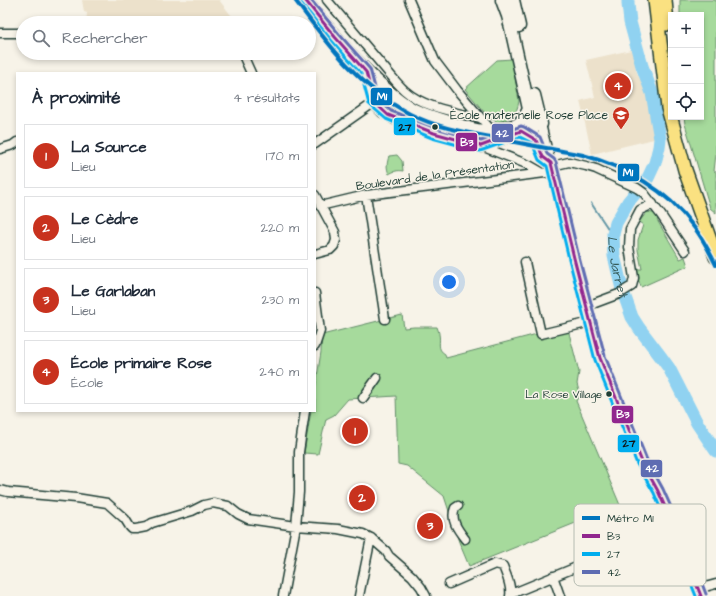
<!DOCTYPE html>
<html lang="fr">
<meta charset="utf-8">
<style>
:root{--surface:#fff;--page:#f6f6f7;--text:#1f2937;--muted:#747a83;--line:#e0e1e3;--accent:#c8321e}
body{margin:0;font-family:"Architects Daughter",sans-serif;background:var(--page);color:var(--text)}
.controls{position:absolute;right:12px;top:12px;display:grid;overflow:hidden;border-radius:0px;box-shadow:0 2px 6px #0003}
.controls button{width:36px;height:36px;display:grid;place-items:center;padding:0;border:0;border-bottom:1px solid var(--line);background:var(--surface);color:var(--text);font:20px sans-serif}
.you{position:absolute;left:449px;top:282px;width:14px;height:14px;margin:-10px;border:3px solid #fff;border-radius:50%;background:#1a73e8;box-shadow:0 0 0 6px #1a73e833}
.badge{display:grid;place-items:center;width:26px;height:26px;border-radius:50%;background:var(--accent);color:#fff;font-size:13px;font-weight:700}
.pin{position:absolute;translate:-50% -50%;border:2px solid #fff;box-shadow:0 1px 4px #0006}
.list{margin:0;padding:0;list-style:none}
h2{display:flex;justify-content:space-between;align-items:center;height:52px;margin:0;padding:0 16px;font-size:17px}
h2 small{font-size:13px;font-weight:400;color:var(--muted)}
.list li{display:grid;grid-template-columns:26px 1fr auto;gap:12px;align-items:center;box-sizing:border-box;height:64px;margin:0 8px 8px;padding:0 8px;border:1px solid var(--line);border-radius:0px}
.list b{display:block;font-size:15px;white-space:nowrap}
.list p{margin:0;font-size:13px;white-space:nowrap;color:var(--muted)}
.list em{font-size:13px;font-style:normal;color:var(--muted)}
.icon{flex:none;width:22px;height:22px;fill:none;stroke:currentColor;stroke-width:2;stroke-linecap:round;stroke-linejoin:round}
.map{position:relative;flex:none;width:716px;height:596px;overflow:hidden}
.search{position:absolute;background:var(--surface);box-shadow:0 2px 6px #0003;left:16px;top:16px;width:300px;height:44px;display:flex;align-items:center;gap:10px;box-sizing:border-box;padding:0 14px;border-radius:22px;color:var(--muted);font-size:15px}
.panel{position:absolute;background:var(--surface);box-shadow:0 2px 6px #0003;left:16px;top:72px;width:300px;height:340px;border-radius:0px}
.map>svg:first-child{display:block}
.built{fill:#ece1cb}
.green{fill:#a6da9c;stroke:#628c68}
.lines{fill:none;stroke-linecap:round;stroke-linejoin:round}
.stream{stroke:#6396a5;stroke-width:2}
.river{stroke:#90d2f1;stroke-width:13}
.street-casing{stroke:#1f3d34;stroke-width:11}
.secondary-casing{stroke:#1f3d34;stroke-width:15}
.primary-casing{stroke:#1f3d34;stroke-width:16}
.street{stroke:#f7f3e8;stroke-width:8}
.secondary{stroke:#f7f3e8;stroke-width:12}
.primary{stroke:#fae181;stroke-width:13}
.bus-1-casing{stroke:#f7f3e8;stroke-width:6}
.bus-2-casing{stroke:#f7f3e8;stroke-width:6}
.bus-3-casing{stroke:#f7f3e8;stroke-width:6}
.bus-1{stroke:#91268e;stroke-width:3}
.bus-2{stroke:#00adee;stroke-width:3}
.bus-3{stroke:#5e6cb2;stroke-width:3}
.metro-1-casing{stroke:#f7f3e8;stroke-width:7}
.metro-1{stroke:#0075be;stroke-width:4}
.bus-dot{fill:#1f3d34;stroke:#f7f3e8;stroke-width:1.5}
.labels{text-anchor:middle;stroke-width:3;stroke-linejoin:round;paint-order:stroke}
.bus-label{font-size:11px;fill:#1f3d34;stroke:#f7f3e8;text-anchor:end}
.poi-label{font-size:12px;fill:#1f3d34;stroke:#f7f3e8;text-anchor:end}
.street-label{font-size:12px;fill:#1f3d34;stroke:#f7f3e8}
.water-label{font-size:13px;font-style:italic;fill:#365b5a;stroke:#f7f3e8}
.key{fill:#f7f3e8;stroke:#b6bcb2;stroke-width:1}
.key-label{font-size:11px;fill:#1f3d34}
.line-badge{stroke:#f7f3e8;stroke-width:1.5}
.badge-label{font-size:11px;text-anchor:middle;font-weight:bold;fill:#fff}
.pale-badge-label{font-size:11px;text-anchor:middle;font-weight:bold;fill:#111}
</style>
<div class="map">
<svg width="716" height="596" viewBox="0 0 716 596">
<rect width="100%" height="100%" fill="#f7f3e8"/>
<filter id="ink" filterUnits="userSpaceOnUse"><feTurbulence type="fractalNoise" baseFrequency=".025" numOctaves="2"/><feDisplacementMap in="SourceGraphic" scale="8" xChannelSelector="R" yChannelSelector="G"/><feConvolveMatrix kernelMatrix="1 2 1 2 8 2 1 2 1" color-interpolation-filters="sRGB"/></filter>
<g filter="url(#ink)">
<!-- built -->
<path class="built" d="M82,0H219L235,20V23H86L87,13L84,12Z
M631,50L634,56L636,70L638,75L649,96L654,113L658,138L592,154L580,101L595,97L586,60Z"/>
<!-- green -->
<path class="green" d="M680,0H716V154L714,171L716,172V213L710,208L685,124L684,117H701V15H680Z
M512,59L519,101C517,115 510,119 498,122L489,118L465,89L497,60Z
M397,155L402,161L403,171C398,170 394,171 389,174C386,167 387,163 389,156Z
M647,212L653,213L659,217L657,220L680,259L685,257L688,266L641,287L638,279L637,269H642L638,250V240L643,225L639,222Z
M402,315L404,328L414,327H437C438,330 439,332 439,334C441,342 436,349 445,354L446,358L537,334L568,329L579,372L577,384L579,391V396L576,401L620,505L469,566L459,542L444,496L407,466L398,464L396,396L348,399L334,415L326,419L318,454L304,453L311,411H315V390L321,352L322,335Z"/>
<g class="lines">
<!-- stream -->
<path class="stream" d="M591,203L613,236"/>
<!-- river -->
<path class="river" id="s1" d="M628,0V4L630,22L642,66L652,93L660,139L659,147L655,163L648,178L628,202L616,223L613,234L614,256L622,289L632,317L639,328L661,357L669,368L697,423L716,451"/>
<defs>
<path id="street" d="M327,0L393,78C396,82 400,86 404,90C424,108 454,112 480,118
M409,0L435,61L457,90L492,131
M0,33H23
M242,53L251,73
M529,109L536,140L543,157L551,163
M541,124L574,258L600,358L642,462L658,491L674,527L701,596
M315,144L369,106L386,90
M481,146L529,165L543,173
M0,149L13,145L17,142
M552,166L569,162L586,166L596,169L637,188L644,193L661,215L685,251
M315,195L335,232L336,240L334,246L330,250L315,254
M366,195L385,319
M320,206L366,195L553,172
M525,262L541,334L591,322
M315,293L320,331L315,346
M587,306L619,294L632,286L634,278L629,247L630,229L640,210L653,204
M363,398L377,378
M0,490L8,492L76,498L107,503L125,519L130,527L132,529H136L146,527L152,523L192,511L204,505L213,503L228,506L238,514L248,519L296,526L338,529L363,534L371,538L386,551L389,556L412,576L421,587L426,596
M458,506L455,508C450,520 458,530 465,539
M553,576L560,596
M449,584L495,564L503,566C506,575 512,586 510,596
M699,590L705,587L716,584
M511,594L674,527
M283,596L296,526L299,492V452L305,411
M359,596L371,538"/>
<path id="secondary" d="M305,0C329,29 352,59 380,84C391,94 401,103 414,110C427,116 441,120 454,124C468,128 482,133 496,130C515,126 520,128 529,109L511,28L508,16L502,0
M513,0L519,26
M366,72L374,102L383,111L395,118L434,133L481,146L541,124L534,95"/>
<path id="primary" d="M655,0L668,108L685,170L716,257
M665,0L667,24"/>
</defs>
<!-- street casing -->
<use href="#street" class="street-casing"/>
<!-- secondary casing -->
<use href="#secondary" class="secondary-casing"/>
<!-- primary casing -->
<use href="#primary" class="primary-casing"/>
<!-- street -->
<use href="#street" class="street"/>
<!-- secondary -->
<use href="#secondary" class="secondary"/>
<!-- primary -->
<use href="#primary" class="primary"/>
<defs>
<path id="bus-1" d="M305,0L335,37L366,72L374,102L388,115L434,133L481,146L521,131L536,140L543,157L551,163L574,258L600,358L642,462L658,491L674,527L701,596"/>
<path id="bus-2" d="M301,3L331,40L361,74L369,104L386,119L432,138L480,151L520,137L532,143L539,160L547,166L569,259L595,360L637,464L654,493L669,529L696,596"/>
<path id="bus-3" d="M311,0L339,34L370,69L378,99L391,111L436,128L481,141L521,126L524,127L540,137L547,154L554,159L556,162L579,257L605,356L647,460L663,489L679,525L706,594"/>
</defs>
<!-- bus-1 casing -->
<use href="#bus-1" class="bus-1-casing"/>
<!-- bus-2 casing -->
<use href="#bus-2" class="bus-2-casing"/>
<!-- bus-3 casing -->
<use href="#bus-3" class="bus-3-casing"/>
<!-- bus-1 -->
<use href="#bus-1" class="bus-1"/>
<!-- bus-2 -->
<use href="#bus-2" class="bus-2"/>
<!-- bus-3 -->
<use href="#bus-3" class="bus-3"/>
<defs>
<path id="metro-1" d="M295,0C327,43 361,89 410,114C435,127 464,132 491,137C513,142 535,146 557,150C565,152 575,153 583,155C626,167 667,190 693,226C703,238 709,251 716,265"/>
</defs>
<!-- metro-1 casing -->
<use href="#metro-1" class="metro-1-casing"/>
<!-- metro-1 -->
<use href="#metro-1" class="metro-1"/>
</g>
</g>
<!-- icons -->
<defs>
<symbol id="school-pin" viewBox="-11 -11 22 30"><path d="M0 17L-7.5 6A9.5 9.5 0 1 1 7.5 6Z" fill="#c8321e" stroke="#f7f3e8"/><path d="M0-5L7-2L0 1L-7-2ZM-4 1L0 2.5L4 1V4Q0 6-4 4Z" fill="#fff"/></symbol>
</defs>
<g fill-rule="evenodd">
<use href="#school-pin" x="611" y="105" width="20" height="27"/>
</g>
<!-- markers -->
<g class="bus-dot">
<circle cx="435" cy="127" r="3.5"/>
<circle cx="609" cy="394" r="3.5"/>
</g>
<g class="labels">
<!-- bus labels -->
<g class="bus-label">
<text x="602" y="398">La Rose Village</text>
</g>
<!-- poi labels -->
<g class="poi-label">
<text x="608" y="119">École maternelle Rose Place</text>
</g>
<!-- street labels -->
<g class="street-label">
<text transform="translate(435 175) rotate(-8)" y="4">Boulevard de la Présentation</text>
</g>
<!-- water labels -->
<g class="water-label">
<text dy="5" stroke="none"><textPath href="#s1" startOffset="284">Le Jarret</textPath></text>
</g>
</g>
<!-- legend -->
<rect x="574" y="504" width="132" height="82" rx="6" class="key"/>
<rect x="582" y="516" width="18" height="4" fill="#0075be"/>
<rect x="582" y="534" width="18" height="4" fill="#91268e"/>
<rect x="582" y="552" width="18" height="4" fill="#00adee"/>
<rect x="582" y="570" width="18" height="4" fill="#5e6cb2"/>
<g class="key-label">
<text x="607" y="522">Métro M1</text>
<text x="607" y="540">B3</text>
<text x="607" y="558">27</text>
<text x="607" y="576">42</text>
</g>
<g class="line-badge">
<rect x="370" y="87" width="23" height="19" rx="4" fill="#0075be"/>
<rect x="393" y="117" width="23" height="19" rx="4" fill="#00adee"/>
<rect x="491" y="123" width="23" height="20" rx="4" fill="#5e6cb2"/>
<rect x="455" y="132" width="23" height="20" rx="4" fill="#91268e"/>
<rect x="617" y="163" width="23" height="19" rx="4" fill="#0075be"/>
<rect x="611" y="405" width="23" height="19" rx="4" fill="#91268e"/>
<rect x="617" y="434" width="23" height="19" rx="4" fill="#00adee"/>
<rect x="640" y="459" width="23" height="19" rx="4" fill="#5e6cb2"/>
</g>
<g class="badge-label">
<text x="382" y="100">M1</text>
<text x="502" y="137">42</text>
<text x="467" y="146">B3</text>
<text x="628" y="176">M1</text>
<text x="623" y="418">B3</text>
<text x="652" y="472">42</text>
</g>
<g class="pale-badge-label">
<text x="405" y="131">27</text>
<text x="629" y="447">27</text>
</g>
</svg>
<div class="controls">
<button>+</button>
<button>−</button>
<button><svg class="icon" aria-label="locate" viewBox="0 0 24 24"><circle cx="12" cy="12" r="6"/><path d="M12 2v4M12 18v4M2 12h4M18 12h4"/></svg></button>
</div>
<div class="you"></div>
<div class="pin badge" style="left:355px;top:431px">1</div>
<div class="pin badge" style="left:362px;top:498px">2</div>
<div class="pin badge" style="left:430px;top:526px">3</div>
<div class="pin badge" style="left:618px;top:86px">4</div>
<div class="search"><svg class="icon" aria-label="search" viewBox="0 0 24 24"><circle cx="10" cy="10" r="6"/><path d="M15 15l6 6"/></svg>Rechercher</div>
<section class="panel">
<h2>À proximité<small>4 résultats</small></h2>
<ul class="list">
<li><span class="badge">1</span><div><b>La Source</b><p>Lieu</p></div><em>170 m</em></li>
<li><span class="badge">2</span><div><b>Le Cèdre</b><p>Lieu</p></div><em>220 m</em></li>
<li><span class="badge">3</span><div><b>Le Garlaban</b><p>Lieu</p></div><em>230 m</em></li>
<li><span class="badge">4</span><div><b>École primaire Rose</b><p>École</p></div><em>240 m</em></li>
</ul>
</section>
</div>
